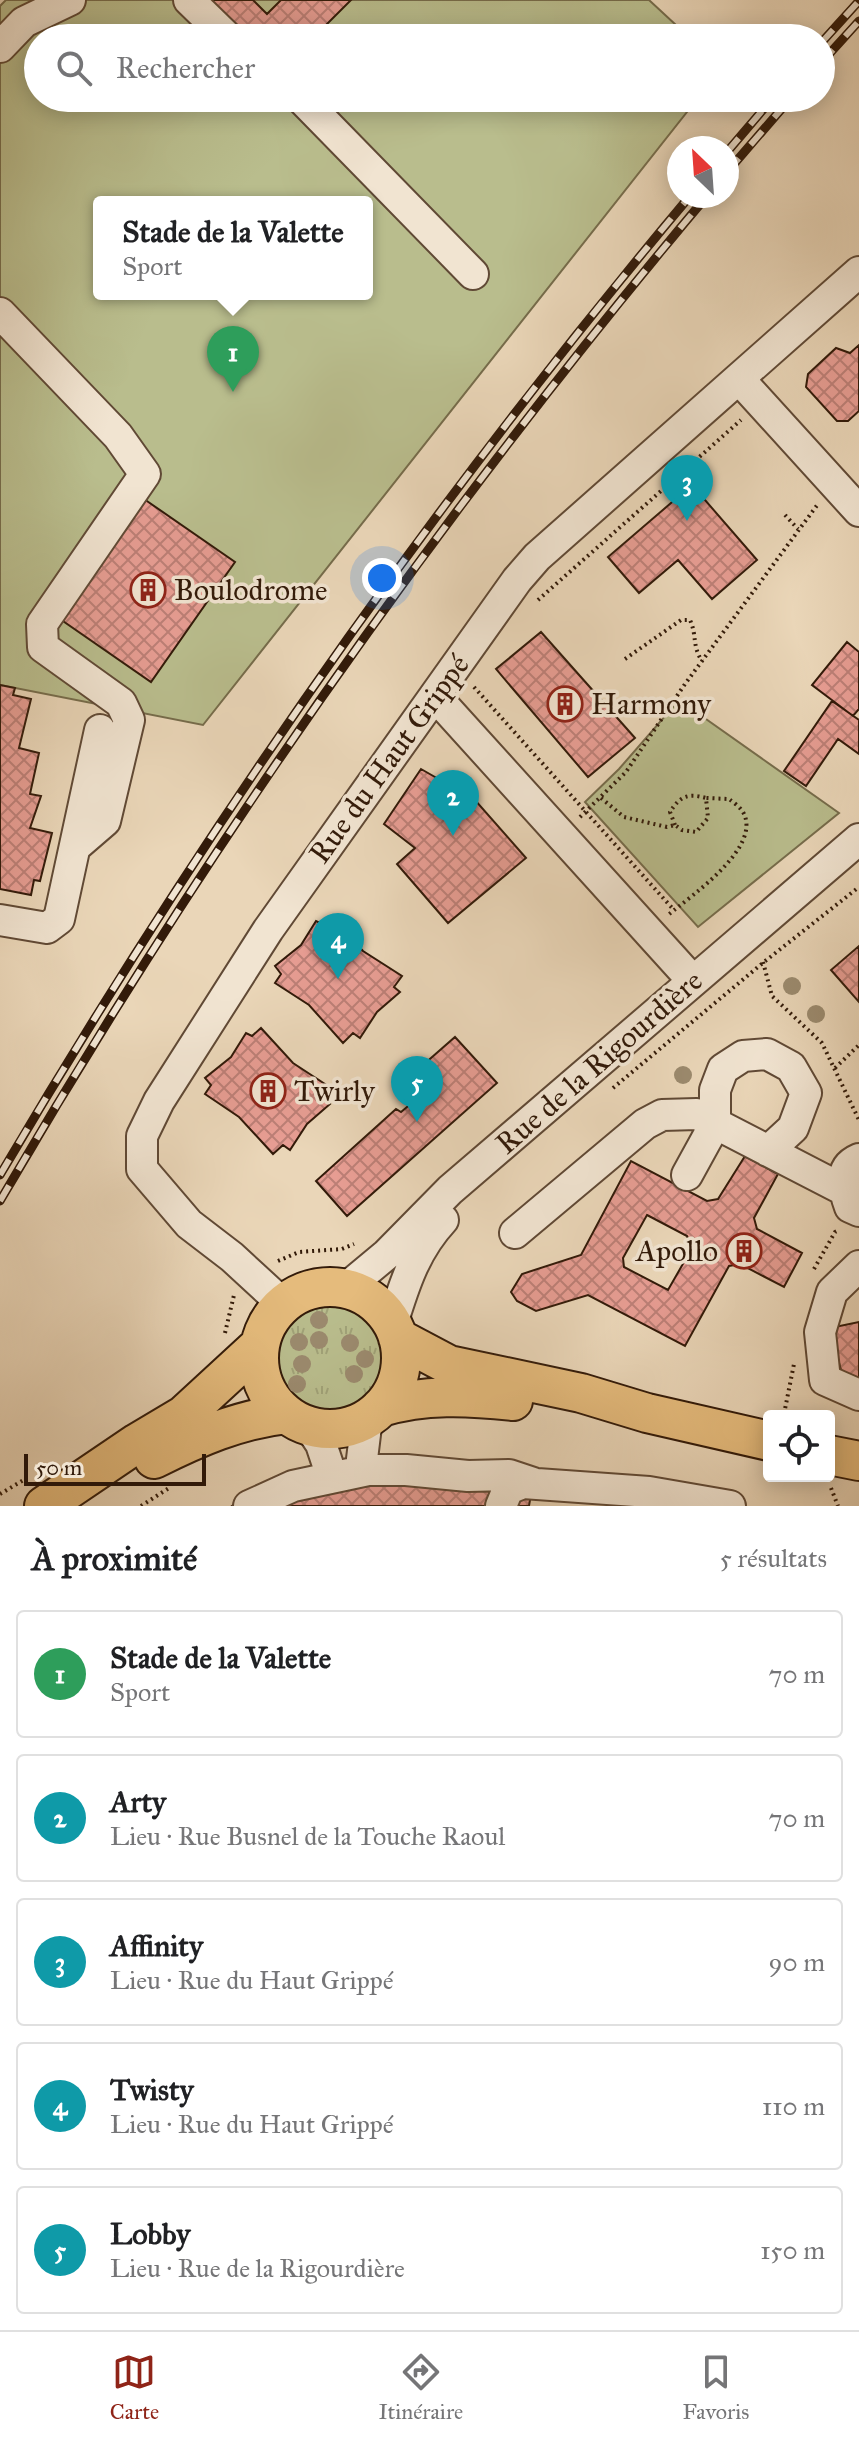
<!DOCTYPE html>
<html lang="fr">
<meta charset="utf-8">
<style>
:root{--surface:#fff;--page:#f6f6f6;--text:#202124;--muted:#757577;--line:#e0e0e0;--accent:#8f2418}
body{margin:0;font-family:"IM FELL Great Primer",serif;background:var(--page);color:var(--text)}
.controls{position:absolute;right:24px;bottom:24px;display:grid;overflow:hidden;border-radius:8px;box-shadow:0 4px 20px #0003}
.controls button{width:72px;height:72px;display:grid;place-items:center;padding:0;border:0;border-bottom:2px solid var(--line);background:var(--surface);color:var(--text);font:40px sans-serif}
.compass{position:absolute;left:667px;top:136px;width:72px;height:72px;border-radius:50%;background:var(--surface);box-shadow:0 4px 20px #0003;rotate:335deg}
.scale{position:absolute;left:24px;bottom:20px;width:182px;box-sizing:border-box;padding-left:8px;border:4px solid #321a09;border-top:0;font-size:22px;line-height:28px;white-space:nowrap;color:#321a09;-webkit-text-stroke:6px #f1e4d1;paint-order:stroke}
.you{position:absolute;left:382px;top:578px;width:28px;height:28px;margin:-20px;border:6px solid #fff;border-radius:50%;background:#1a73e8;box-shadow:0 0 0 12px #1a73e833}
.badge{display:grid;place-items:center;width:52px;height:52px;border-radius:50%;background:var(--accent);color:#fff;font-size:26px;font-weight:700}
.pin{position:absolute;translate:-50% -66px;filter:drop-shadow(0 2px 4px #0008)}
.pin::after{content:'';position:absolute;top:42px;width:28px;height:24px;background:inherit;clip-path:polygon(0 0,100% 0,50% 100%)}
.popup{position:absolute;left:93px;top:196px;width:280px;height:104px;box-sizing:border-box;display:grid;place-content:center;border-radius:8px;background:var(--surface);filter:drop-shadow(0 2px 6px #0005);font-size:26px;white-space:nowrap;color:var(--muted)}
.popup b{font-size:30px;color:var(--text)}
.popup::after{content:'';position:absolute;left:50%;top:100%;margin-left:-16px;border:16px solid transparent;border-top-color:var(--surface)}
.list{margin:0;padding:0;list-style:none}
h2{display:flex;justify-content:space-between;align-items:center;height:104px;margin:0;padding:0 32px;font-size:34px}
h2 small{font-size:26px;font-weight:400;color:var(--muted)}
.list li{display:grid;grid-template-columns:52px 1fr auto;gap:24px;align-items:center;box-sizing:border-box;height:128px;margin:0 16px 16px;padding:0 16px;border:2px solid var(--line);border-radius:8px}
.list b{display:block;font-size:30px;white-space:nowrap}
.list p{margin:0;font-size:26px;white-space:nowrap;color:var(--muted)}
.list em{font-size:26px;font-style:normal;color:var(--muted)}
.icon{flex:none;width:44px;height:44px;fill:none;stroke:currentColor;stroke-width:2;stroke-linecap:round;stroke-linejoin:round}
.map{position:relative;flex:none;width:859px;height:1506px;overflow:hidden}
.search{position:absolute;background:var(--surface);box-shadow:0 4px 20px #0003;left:24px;right:24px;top:24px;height:88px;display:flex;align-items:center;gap:20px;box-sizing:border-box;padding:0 28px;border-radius:44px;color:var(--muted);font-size:30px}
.sheet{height:824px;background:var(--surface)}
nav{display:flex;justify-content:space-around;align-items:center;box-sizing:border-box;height:112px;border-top:2px solid var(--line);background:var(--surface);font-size:22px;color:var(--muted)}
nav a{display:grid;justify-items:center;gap:4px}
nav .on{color:var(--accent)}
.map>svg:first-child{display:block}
.grass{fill:url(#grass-tufts);stroke:#766c4b;stroke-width:2}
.park{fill:#b9bd8d;stroke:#766c4b;stroke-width:2;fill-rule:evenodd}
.building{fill:url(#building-cross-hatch);stroke:#321a09;stroke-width:2;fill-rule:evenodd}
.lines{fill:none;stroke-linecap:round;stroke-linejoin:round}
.minor-casing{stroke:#604935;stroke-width:34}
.major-casing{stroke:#321a09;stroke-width:42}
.path{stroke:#321a09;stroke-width:4;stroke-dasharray:2 4;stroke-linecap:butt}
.minor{stroke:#f1e4d1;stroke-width:30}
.major{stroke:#e5bb7c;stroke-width:38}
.rail-casing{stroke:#321a09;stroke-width:9}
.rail{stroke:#f1e4d1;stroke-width:6;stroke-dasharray:18;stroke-linecap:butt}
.tree{fill:#9b8a6e}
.labels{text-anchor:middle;stroke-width:7;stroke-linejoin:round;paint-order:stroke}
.poi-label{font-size:30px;fill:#321a09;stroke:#f1e4d1;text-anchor:start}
.street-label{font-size:30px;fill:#321a09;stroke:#f1e4d1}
</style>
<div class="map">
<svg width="859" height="1506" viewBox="0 0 859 1506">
<defs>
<pattern id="grass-tufts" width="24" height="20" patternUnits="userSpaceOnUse" patternTransform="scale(2)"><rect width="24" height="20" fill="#b9bd8d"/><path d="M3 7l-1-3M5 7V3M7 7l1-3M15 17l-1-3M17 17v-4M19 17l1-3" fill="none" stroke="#a0a278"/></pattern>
<pattern id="building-cross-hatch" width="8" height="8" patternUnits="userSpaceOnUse" patternTransform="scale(2)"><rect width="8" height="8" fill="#e79d93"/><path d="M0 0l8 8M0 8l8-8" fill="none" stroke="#bc7f76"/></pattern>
</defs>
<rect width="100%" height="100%" fill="#ead6b8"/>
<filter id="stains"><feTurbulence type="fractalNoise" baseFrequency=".0025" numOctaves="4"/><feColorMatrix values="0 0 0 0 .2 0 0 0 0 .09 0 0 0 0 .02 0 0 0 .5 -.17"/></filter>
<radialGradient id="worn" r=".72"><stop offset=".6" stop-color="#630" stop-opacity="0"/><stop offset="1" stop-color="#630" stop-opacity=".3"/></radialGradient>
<!-- grass -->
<path class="grass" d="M274 1358a56 56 0 1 1 112 0a56 56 0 1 1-112 0Z"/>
<!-- park -->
<path class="park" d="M6,0H649L690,38H38V98H698L203,725L0,685V6ZM99,202H367V294H99Z
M679,700L839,813L698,927L585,802L619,769Z"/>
<!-- building -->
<path class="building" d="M214,0H253L267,14L281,0H351L313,38H265L262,36L260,38H245L208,1Z
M859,345V411L848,421H837L806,387L808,374L836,348L850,353Z
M692,485L757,560L712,599L678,560L639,593L608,557Z
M144,499L235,562L151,682L60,619Z
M541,632L635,738L588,777L496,669Z
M847,642L859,652V709L853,716L812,685Z
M0,685L15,688L13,695L31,699L19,748L39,753L30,794L41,796L30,828L52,833L40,881L34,880L31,895L0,889Z
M832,701L859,720V754L838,739L806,786L784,771Z
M421,769L475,800L526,858L448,923L397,864L415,848L384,824Z
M331,916L363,951L402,976L394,987L400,992L377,1012L360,1038L353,1033L343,1043L309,1005L275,983L281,974L275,966L301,945L316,921L322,924Z
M859,946V1002L831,970Z
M261,1028L293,1063L331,1088L324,1098L330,1104L307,1124L290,1150L283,1145L273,1154L239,1117L205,1094L211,1085L205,1078L231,1057L246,1033L252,1036Z
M455,1037L497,1083L347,1216L316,1181L396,1109L401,1112L413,1102L399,1086Z
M745,1156L778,1174L754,1218L757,1229L802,1253L784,1287L740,1264L729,1266L685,1346L588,1295L536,1311L517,1301L511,1292L522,1274L581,1255L631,1161L707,1201L718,1199ZM647,1215L687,1236L692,1248L668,1290L624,1267L623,1258Z
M859,1322V1379L844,1382L830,1328Z
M535,1470L529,1506H232L248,1494Z"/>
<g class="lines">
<defs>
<path id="minor" d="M189,0L228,38
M0,47L24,22L70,0
M301,98L473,274
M0,313L118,436L145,474L42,624L43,647L121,703L129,720L105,821L76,846
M739,379L859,511
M435,696L693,981
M0,920L47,928L59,919L100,730
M859,1159C838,1168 844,1191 850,1207L859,1211
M687,1175L715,1124V1090L723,1069L743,1056L767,1054L791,1067L806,1093L793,1128L768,1151
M515,1233L645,1124L662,1115L697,1114L844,1190
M859,1266L832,1292L820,1332L825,1380L859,1395
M345,1289L387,1254L450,1190L859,839
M283,1304L232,1257L189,1224L142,1169V1136L159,1101L268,930L517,580L537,557L859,272
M392,1324C404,1285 415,1250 443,1220
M309,1426L321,1444L328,1465
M362,1459L367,1418
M249,1506L293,1486L368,1470H406L468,1476L509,1475L533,1483
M501,1506L508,1489L523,1483L649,1492L730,1506"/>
<path id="major" d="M259 1358a71 71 0 1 1 142 0a71 71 0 1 1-142 0Z
M398,1338L449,1365L581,1393L647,1413L769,1441
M381,1407C425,1394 467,1396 513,1401
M829,1455L859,1461
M154,1459C196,1438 239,1419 286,1414
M44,1506L137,1443L184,1415L260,1345"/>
</defs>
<!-- minor casing -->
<use href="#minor" class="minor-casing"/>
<!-- major casing -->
<use href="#major" class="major-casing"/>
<!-- path -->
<path class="path" d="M785,515L798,529
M538,600L741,420
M625,659L681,620H690C697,635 692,646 702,661
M474,687L673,909
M601,798L624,817L667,827L675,825L682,830L696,832L708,818L706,798L729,799C733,802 740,807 743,812C763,847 691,896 668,915
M580,817L626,772L685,684L818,504
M675,825L670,812C680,796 688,793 706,798
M763,962L772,996L822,1043L859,1120
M835,1068L859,1045
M613,1088L764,962L859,887
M278,1261L299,1252L342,1249L354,1244
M814,1269L835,1232L839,1230
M225,1333L234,1295
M784,1414L794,1364
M831,1488L838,1506
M0,1494L27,1478
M141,1506L169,1488"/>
<!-- minor -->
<use href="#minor" class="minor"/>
<!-- major -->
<use href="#major" class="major"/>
<defs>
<path id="rail" d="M821,43L859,1
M821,63L859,21
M727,152L773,98
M727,172L791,98
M0,1175C203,830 433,502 690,196
M0,1201C206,847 443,510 707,196"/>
</defs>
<!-- rail casing -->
<use href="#rail" class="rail-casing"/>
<!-- rail -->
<use href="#rail" class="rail"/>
</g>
<!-- trees -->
<g class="tree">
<circle cx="792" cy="986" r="9"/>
<circle cx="816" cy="1014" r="9"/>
<circle cx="683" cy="1075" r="9"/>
<circle cx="319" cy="1320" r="9"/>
<circle cx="319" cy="1340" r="9"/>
<circle cx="299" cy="1342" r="9"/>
<circle cx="350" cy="1343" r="9"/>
<circle cx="365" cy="1359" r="9"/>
<circle cx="302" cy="1364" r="9"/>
<circle cx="354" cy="1374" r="9"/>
<circle cx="297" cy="1384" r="9"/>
</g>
<!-- icons -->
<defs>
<symbol id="building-ring" viewBox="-11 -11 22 22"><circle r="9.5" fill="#f1e4d1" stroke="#8f2418" stroke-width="1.5"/><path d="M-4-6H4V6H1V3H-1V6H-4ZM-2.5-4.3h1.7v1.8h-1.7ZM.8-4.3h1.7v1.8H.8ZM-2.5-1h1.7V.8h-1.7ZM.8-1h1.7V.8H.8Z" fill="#8f2418"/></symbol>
</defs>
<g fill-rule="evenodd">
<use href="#building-ring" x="128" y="570" width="40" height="40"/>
<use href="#building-ring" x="545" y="684" width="40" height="40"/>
<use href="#building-ring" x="248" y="1071" width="40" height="40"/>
<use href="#building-ring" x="724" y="1231" width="40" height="40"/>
</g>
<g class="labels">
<!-- poi labels -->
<g class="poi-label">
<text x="174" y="600">Boulodrome</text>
<text x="591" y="714">Harmony</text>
<text x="294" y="1101">Twirly</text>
<text x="718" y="1261" text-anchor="end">Apollo</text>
</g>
<!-- street labels -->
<g class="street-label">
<text transform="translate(389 759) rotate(-54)" y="10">Rue du Haut Grippé</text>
<text transform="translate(599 1062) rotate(-41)" y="10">Rue de la Rigourdière</text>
</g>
</g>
<rect width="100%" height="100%" filter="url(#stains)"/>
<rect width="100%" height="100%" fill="url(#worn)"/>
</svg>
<div class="controls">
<button><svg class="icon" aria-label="locate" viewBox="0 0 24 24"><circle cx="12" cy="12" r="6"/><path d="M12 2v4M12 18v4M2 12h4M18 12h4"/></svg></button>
</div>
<svg class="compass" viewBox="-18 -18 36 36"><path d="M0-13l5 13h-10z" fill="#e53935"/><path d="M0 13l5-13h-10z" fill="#757577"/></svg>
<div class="scale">50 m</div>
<div class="you"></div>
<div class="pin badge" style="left:233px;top:392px;background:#2e9e5b">1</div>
<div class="popup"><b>Stade de la Valette</b>Sport</div>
<div class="pin badge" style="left:453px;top:836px;background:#0f9aa8">2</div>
<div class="pin badge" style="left:687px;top:521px;background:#0f9aa8">3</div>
<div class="pin badge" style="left:338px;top:979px;background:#0f9aa8">4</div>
<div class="pin badge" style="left:417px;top:1122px;background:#0f9aa8">5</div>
<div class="search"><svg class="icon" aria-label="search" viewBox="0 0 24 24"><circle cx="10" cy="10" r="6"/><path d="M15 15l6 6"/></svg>Rechercher</div>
</div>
<section class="sheet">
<h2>À proximité<small>5 résultats</small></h2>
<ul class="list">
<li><span class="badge" style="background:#2e9e5b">1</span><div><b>Stade de la Valette</b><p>Sport</p></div><em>70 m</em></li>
<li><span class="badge" style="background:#0f9aa8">2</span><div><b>Arty</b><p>Lieu · Rue Busnel de la Touche Raoul</p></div><em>70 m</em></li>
<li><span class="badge" style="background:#0f9aa8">3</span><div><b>Affinity</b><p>Lieu · Rue du Haut Grippé</p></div><em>90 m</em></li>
<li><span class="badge" style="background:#0f9aa8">4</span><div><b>Twisty</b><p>Lieu · Rue du Haut Grippé</p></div><em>110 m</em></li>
<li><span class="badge" style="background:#0f9aa8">5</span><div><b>Lobby</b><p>Lieu · Rue de la Rigourdière</p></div><em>150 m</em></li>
</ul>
</section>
<nav>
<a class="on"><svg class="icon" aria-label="map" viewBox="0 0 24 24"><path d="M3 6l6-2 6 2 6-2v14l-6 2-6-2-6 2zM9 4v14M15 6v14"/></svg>Carte</a>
<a><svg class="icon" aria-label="directions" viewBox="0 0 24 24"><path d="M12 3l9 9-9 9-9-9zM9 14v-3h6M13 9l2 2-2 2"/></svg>Itinéraire</a>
<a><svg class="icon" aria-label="saved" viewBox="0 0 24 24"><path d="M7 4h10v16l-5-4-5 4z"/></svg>Favoris</a>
</nav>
